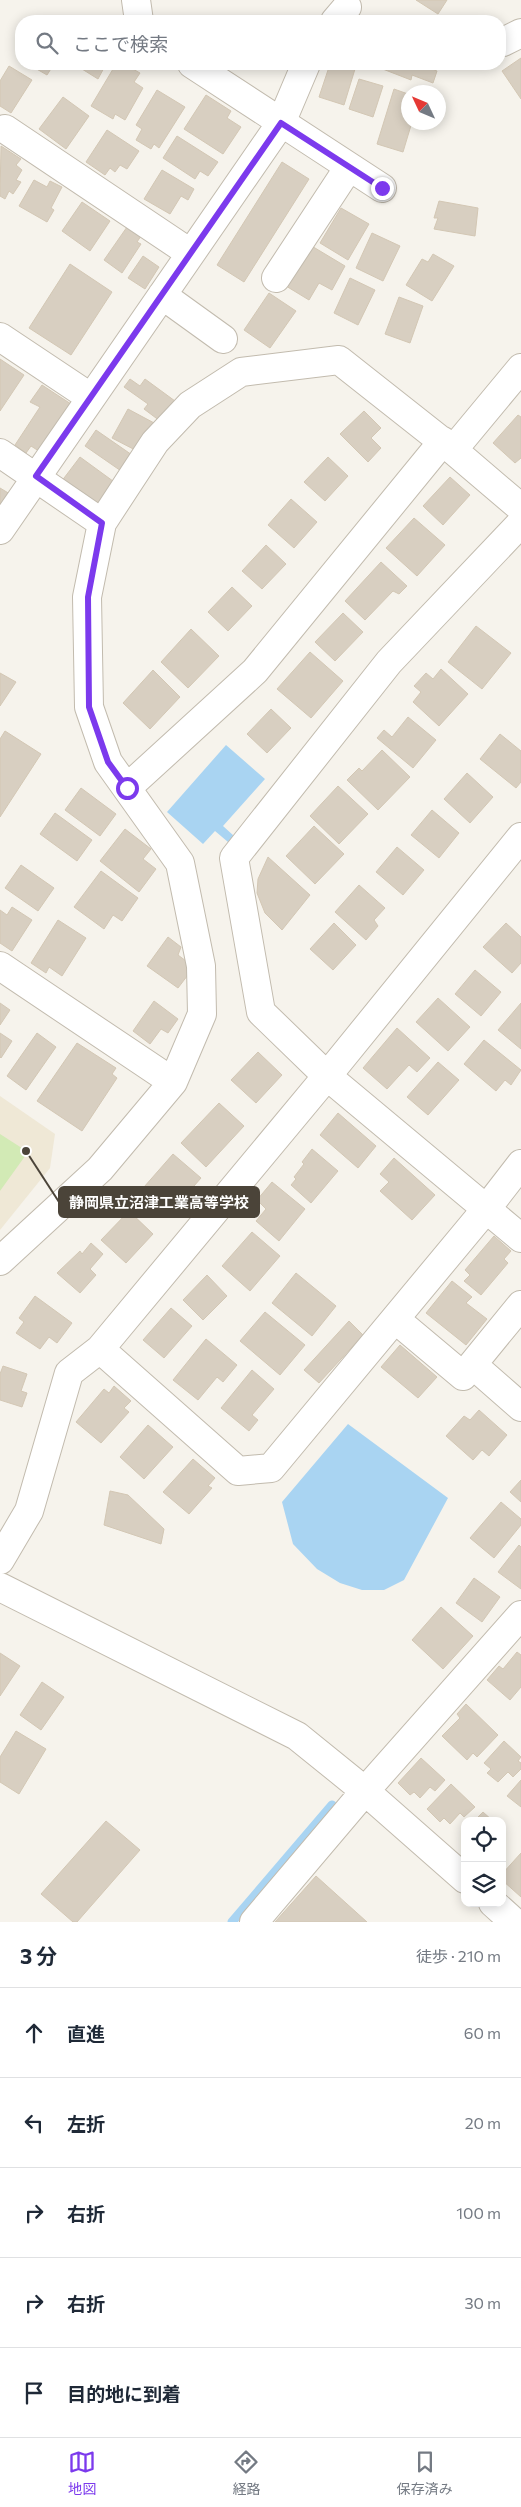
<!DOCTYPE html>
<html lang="ja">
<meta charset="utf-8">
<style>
:root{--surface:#fff;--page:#f6f6f7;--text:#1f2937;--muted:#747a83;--line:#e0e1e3;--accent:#7c3aed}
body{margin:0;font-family:Commissioner,"Noto Sans JP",sans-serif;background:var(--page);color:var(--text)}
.controls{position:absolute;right:15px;bottom:15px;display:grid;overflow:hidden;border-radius:10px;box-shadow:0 2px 12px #0003}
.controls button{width:45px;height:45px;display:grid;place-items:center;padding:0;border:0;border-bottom:1px solid var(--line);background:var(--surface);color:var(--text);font:25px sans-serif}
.compass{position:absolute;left:401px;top:85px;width:45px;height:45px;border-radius:50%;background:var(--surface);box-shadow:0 2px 12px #0003;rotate:314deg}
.stop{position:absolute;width:15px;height:15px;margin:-11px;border:4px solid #7c3aed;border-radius:50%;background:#fff}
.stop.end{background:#7c3aed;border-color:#fff;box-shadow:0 1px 5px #0008}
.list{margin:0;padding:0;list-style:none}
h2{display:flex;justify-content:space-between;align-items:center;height:65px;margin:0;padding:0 20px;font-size:21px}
h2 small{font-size:16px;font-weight:400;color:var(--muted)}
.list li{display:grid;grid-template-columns:32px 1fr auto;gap:15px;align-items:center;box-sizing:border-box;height:90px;padding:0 20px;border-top:1px solid var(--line)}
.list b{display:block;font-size:19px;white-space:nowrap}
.list em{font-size:16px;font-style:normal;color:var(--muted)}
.icon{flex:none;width:28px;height:28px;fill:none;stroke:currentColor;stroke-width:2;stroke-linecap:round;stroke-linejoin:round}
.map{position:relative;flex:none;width:521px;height:1922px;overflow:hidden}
.search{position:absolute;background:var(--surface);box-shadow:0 2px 12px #0003;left:15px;right:15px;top:15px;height:55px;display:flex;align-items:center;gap:12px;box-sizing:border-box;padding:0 18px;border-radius:20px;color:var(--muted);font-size:19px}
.sheet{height:515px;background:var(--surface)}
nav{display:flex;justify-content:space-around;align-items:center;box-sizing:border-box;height:70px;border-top:1px solid var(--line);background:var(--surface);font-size:14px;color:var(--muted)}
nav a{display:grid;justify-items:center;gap:2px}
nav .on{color:var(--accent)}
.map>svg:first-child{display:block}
.education{fill:#efe8d6}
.green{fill:#d2eab5}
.water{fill:#a9d4f2}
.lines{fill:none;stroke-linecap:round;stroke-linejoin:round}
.stream{stroke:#a9d4f2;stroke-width:9}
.building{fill:#d8cfc1;stroke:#d3c7b4}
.minor-casing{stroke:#c2bbae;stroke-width:30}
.minor{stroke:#fff;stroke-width:28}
.route{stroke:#7c3aed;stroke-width:6}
.leader{fill:none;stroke:#4b4439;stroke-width:2}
.callout-dot{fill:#4b4439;stroke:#fff;stroke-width:2}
.callout{fill:#4b4439;stroke:#4b4439;stroke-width:2}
.callout-label{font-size:15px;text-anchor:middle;font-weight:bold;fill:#fff}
</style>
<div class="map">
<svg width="521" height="1922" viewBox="0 0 521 1922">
<rect width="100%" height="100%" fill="#f6f3ec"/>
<!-- education -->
<path class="education" d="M0,1096L55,1134L50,1168L0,1230Z"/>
<!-- green -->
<path class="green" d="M0,1134L28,1152L0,1191Z"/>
<!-- water -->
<path class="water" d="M226,745L265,779L223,826L234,836L228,842L215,831L203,844L167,812Z
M348,1424L448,1498L404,1580L384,1590H362L340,1583L317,1569L293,1544L282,1502Z"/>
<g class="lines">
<!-- stream -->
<path class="stream" d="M232,1922L332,1805"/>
</g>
<!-- building -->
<path class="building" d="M416,0H447L438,14Z
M521,58V99L502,71Z
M28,64H54L47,75Z
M74,64H106L98,79Z
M116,64H124L140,73L134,82L143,88L125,120L115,114L113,119L91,106Z
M330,64L355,69L344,105L319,97Z
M376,64H437L434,70L437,71L433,83L412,75L411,80L375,66Z
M9,66L32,80L11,113L0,106V81Z
M359,79L383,86L373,117L349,109Z
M394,89L408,94V122H412L403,152L377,144Z
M157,90L185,107L159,148L154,144L151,149L136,140L142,129L136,125Z
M206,95L231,111L227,118L241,127L223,154L184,129Z
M63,97L89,116L66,149L39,129Z
M107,130L139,151L127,169L120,165L115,172L110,168L105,175L86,162Z
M177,136L218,162L208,176L200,171L195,179L163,158Z
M1,146L21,159L16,165L22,170L16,180L21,182L13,194L9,191L5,199L0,196Z
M282,162L309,179L244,282L217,265Z
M162,170L194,189L188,200L181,196L170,214L144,199Z
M34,180L47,187L50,181L62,187L51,208L54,210L47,222L19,206Z
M439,201L478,208L475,236L434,229L438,218H434Z
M82,202L110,221L90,251L62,231Z
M341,208L369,224L348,260L320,243Z
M127,227L141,236L137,242L141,244L122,273L104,260Z
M372,233L400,246L383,281L356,268Z
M310,245L345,266L332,290L319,283L309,300L286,286Z
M433,254L454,266L432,301L406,285L422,259L428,262Z
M143,256L159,267L145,289L128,278Z
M70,264L112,292L71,355L29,328Z
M350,278L375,290L358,325L334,313Z
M269,293L296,311L270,348L244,330Z
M399,297L423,306L410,343L385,334Z
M0,359L24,375L0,411Z
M130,379L140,386L145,379L175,401L160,421L144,409L148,404L124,387Z
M42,385L71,404L45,455L31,446L26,453L15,445L40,407L30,402Z
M128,409L156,424L141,453L112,438Z
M364,411L381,428L371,438L381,448L368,462L340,434Z
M518,415L521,417V458L515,463L493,443Z
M96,430L135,457L124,473L85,446Z
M80,457L117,484L99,509L61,482Z
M328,457L348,476L325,501L304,482Z
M450,477L470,495L443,525L423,506Z
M0,488L10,494L0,511Z
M291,499L317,522L294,548L268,525Z
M414,518L445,545L417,576L386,548Z
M266,545L286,564L262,589L242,571Z
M381,562L407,586L399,594L393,591L365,620L345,601Z
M232,587L252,606L228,631L208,612Z
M343,613L363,632L335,661L315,642Z
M476,626L511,653L482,689L448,662Z
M191,629L219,656L188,688L161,662Z
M310,652L343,681L311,718L277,689Z
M441,669L468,694L439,726L413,702L421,692L414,686L426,673L433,679Z
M153,670L180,697L150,729L123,703Z
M0,673L16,682L0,706Z
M271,709L291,728L267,753L247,734Z
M408,717L436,740L413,768L377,738L384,730L392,737Z
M5,731L41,754L0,817V739Z
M500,734L521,751V782L516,788L480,759Z
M382,750L410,777L378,810L347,780L359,768L362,771Z
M467,773L493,797L470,823L444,799Z
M338,786L368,814L339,844L310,816Z
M81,788L116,814L100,836L65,810Z
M432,810L459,833L439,858L411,835Z
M55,813L92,840L77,861L40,834Z
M314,826L344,854L315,884L286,856Z
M125,829L151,849L143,859L156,869L139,892L100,861Z
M397,847L424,870L403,895L376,872Z
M268,857L310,895L282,930L265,913L257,893L258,879Z
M21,865L54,888L38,911L5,888Z
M101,871L138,898L122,921L113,915L104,929L74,907Z
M359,885L385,908L374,920L378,926L366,940L335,912Z
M12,907L32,920L12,951L0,943V910L7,915Z
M58,920L86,938L62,976L49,967L46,973L31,963Z
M334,923L356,945L333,970L310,949Z
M506,923L521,937V963L512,973L483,947Z
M168,937L181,947L178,955L194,967L178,988L147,966Z
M475,970L501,992L481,1016L455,994Z
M438,998L470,1027L448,1051L416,1022Z
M154,1001L178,1019L168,1033L161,1029L150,1044L133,1031Z
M0,1003L10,1010L0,1025Z
M521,1003V1049L498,1030Z
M397,1028L430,1058L417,1072L409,1065L387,1089L363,1068Z
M0,1033L12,1041L1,1058L0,1057Z
M37,1033L56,1047L26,1090L7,1076Z
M484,1040L521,1070L511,1085L505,1080L496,1091L464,1064Z
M77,1043L116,1068L112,1074L117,1078L82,1131L37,1101Z
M258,1052L282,1075L256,1103L231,1080Z
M438,1062L459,1080L428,1115L407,1097Z
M219,1103L244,1126L206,1167L181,1143Z
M338,1113L376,1146L358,1168L320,1135Z
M312,1149L338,1171L311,1203L291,1185L296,1179L294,1177L304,1164L302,1162Z
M173,1154L201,1178L172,1211L144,1187Z
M394,1158L435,1195L412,1220L380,1191L389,1182L380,1174Z
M272,1182L305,1209L279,1241L256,1221L266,1209L257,1200Z
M129,1211L153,1234L126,1263L101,1240Z
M252,1232L280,1256L250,1291L222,1266Z
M494,1236L511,1251L504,1259L508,1263L481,1295L464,1281L470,1275L465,1270Z
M91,1243L103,1254L90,1269L96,1275L80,1293L57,1273L80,1251L82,1254Z
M296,1273L336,1306L312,1336L272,1303Z
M207,1275L227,1296L203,1320L183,1300Z
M452,1281L472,1297L466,1303L487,1319L466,1345L426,1313Z
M35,1296L72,1323L57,1343L49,1337L40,1349L16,1333L24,1322L19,1318Z
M171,1308L192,1326L164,1358L143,1340Z
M265,1312L305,1345L280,1375L240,1341Z
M349,1321L363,1335L319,1383L304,1370Z
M206,1339L237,1365L223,1382L217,1377L198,1400L173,1380Z
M400,1345L437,1377L418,1398L381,1367Z
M3,1366L27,1374L21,1391L27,1393L22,1407L0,1400V1374Z
M252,1370L274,1389L252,1415L258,1420L249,1431L221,1408Z
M114,1386L131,1401L124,1408L129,1412L101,1443L76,1422L104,1389L109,1393Z
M479,1410L507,1435L489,1456L482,1450L473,1460L446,1436L464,1416L470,1420Z
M148,1425L173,1447L144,1479L120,1457Z
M193,1459L215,1478L208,1486L212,1488L189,1514L163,1492Z
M521,1480V1502L510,1492Z
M110,1491L128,1495L164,1529L161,1544L104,1525Z
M501,1502L521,1519V1525L494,1558L470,1538Z
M519,1545L521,1547V1589L498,1572Z
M474,1578L500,1597L482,1622L456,1603Z
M441,1607L473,1636L443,1669L412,1640Z
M517,1652L521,1655V1687L510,1700L487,1680L499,1666L503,1669Z
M0,1653L20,1666L0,1696Z
M42,1682L64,1697L41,1730L20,1715Z
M466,1704L498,1735L477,1757L473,1753L467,1760L442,1736L460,1718L457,1714Z
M16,1731L46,1749L19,1794L0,1782V1757Z
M504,1741L521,1757L518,1761L521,1763V1769L513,1777L508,1772L498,1782L487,1773L491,1769L484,1763Z
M421,1758L445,1780L435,1791L430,1787L420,1798L414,1792L410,1795L398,1783Z
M521,1780V1807L507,1796Z
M451,1784L475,1807L464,1817L460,1813L450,1824L444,1818L440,1822L427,1809Z
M483,1812L493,1821H474Z
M106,1821L140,1850L77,1922H73L41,1894Z
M521,1853V1897L502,1880V1874Z
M316,1876L367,1922H275Z"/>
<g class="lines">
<defs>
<path id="minor" d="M136,0L139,21
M335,21L347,7
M503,42L521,33
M192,64L382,188
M5,129L190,253
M276,278L349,167
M162,295L223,339
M0,337L90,397
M453,450L521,368
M0,453L102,523
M521,523L389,662L234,858L261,1012L327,1076L521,1238
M0,530L281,123L306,64
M127,788L255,671L443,441
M0,966L173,1082
M0,1261L100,1169L173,1082L202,1014L201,966L180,863L108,762L89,707L87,597L102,523L155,442L190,405L241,372L339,360L453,450L521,508
M395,1319L463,1376L521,1305
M100,1349L238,1471L271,1468L487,1208L521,1164
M473,1365L521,1407
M0,1560L29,1511L69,1373L100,1349L327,1076L521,837
M0,1587L297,1736L365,1791L521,1615
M493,1903L514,1922
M254,1922L365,1791L465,1879"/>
</defs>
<!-- minor casing -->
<use href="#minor" class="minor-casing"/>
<!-- minor -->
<use href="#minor" class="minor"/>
</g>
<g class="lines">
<!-- route -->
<path class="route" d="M127,788L108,762L89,707L88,597L102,523L36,476L281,123L382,188"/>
</g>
<!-- callouts -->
<path class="leader" d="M26 1151L59 1202"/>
<circle class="callout-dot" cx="26" cy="1151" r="5"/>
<rect class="callout" x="59" y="1187" width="200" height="30" rx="5"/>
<g class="callout-label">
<text x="159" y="1208">静岡県立沼津工業高等学校</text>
</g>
</svg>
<div class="controls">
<button><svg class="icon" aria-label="locate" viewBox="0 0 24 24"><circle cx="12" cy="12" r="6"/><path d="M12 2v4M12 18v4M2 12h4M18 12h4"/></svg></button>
<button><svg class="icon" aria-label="layers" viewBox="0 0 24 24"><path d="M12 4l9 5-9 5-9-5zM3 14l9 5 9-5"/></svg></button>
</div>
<svg class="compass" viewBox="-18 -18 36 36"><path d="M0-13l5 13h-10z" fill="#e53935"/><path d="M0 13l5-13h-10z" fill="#747a83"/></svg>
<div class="stop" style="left:127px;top:788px"></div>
<div class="stop end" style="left:382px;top:188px"></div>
<div class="search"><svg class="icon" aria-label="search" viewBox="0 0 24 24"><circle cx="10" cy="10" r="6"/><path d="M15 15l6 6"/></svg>ここで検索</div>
</div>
<section class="sheet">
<h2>3 分<small>徒歩 · 210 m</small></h2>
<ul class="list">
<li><svg class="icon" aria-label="ahead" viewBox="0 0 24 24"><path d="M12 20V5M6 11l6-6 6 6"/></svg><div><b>直進</b></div><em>60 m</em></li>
<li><svg class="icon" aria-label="left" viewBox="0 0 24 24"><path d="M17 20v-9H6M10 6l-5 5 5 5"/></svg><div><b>左折</b></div><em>20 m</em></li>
<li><svg class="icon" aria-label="right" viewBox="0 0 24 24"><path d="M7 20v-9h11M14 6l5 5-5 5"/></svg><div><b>右折</b></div><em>100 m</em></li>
<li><svg class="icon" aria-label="right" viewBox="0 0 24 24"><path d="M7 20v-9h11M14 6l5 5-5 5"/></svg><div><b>右折</b></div><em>30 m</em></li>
<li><svg class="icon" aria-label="arrive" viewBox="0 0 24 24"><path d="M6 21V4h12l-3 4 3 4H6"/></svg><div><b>目的地に到着</b></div></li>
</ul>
</section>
<nav>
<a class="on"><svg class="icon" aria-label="map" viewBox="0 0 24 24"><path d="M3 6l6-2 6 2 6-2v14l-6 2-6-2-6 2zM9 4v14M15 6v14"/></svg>地図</a>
<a><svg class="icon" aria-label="directions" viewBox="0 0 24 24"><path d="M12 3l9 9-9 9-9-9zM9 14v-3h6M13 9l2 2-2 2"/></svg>経路</a>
<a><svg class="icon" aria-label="saved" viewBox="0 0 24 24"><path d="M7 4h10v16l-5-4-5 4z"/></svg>保存済み</a>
</nav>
